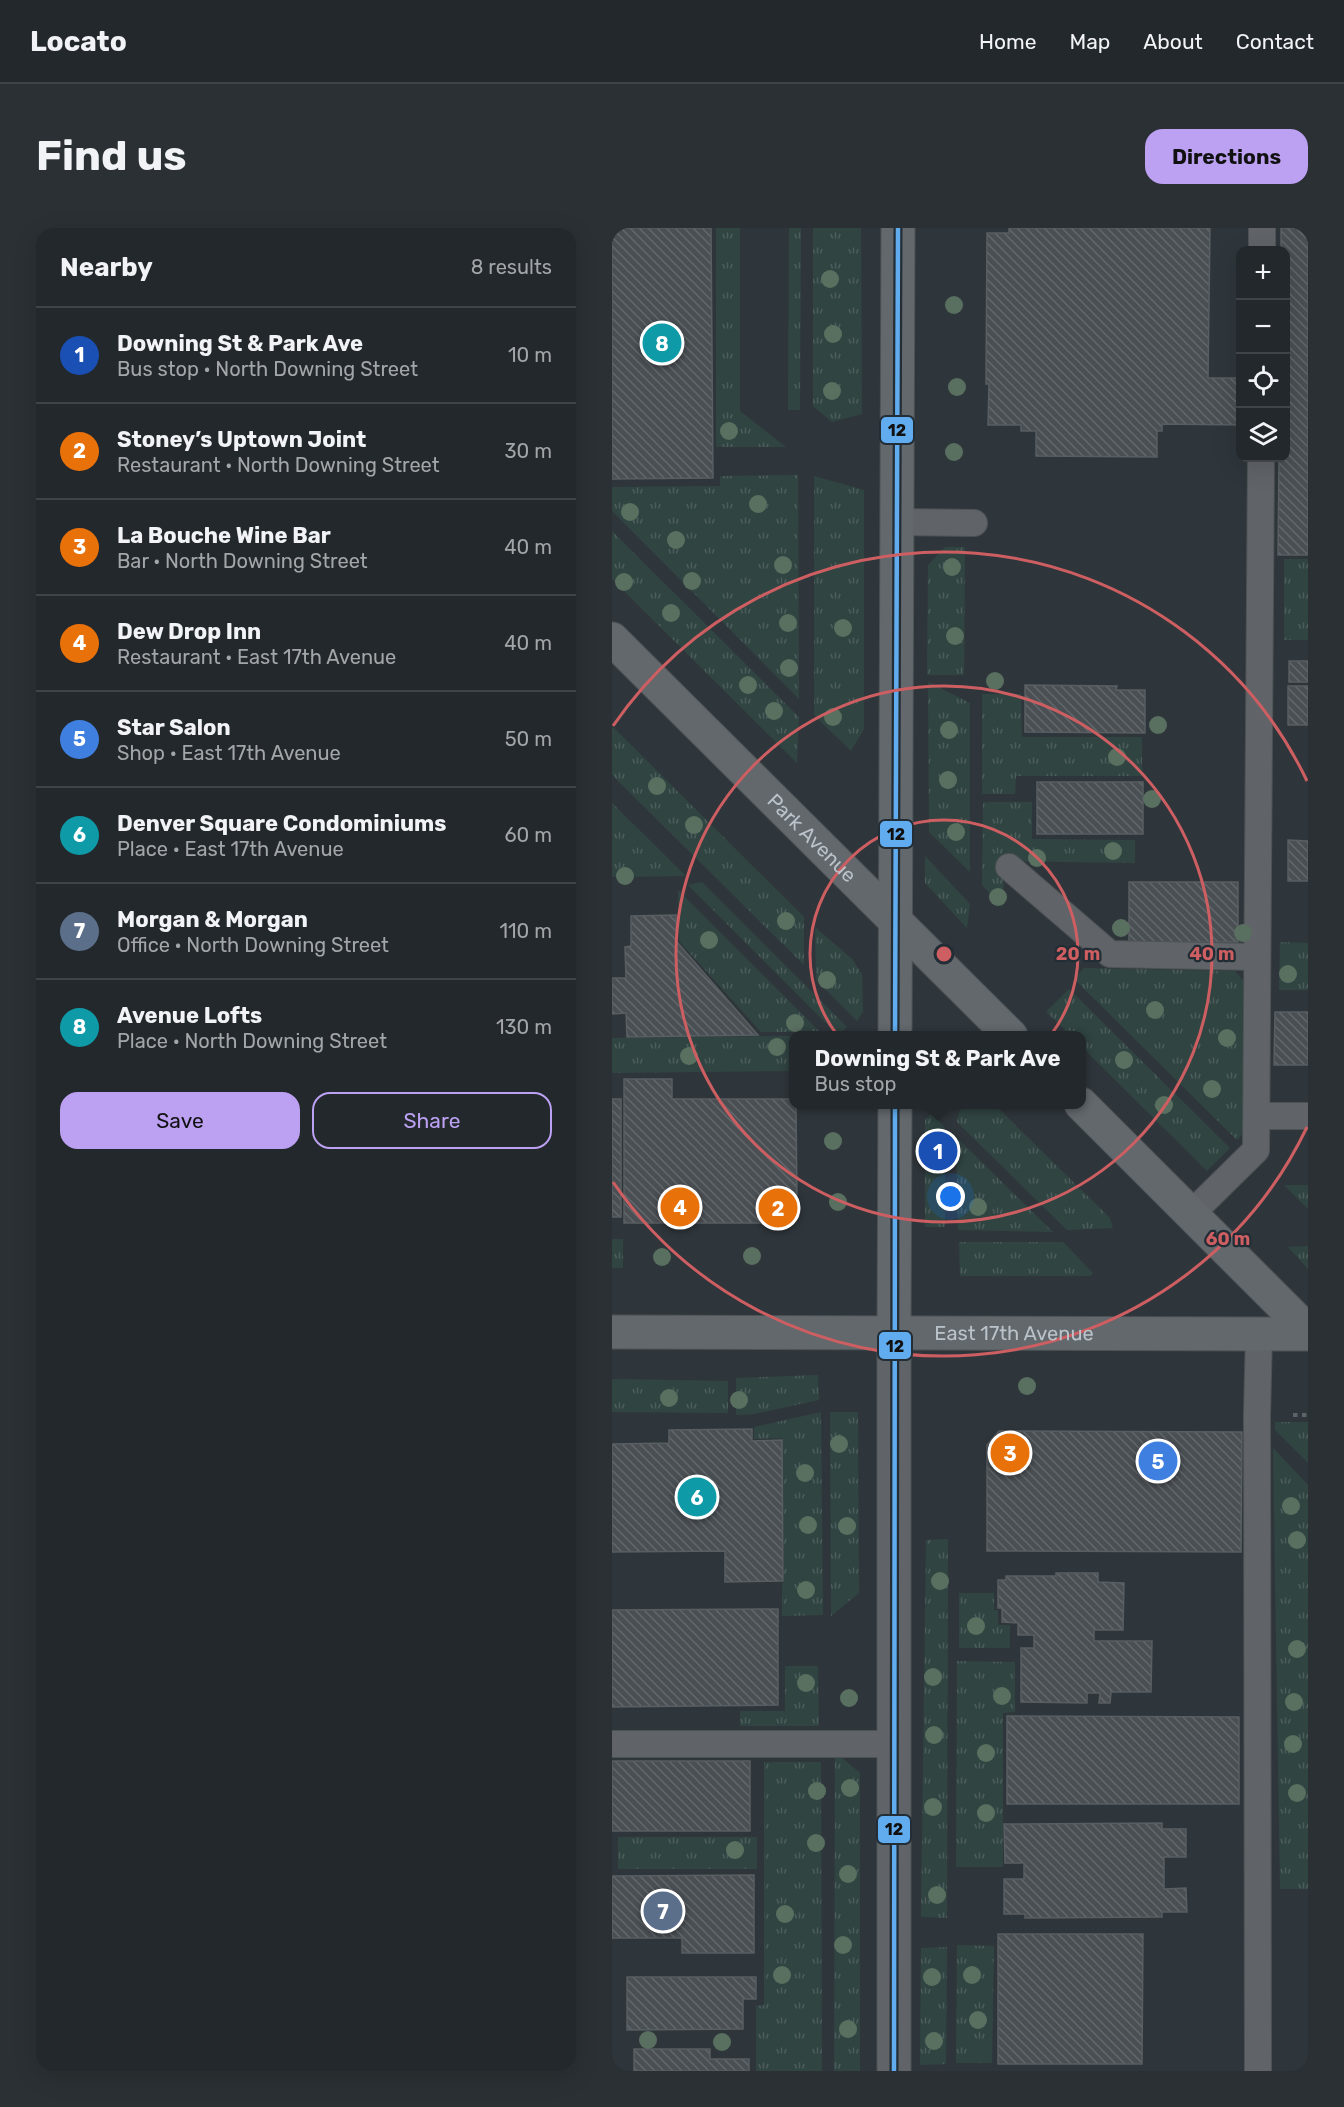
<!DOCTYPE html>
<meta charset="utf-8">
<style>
:root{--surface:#23282c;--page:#2b3034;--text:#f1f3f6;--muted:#a3a6a9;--line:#404448;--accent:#bca0f2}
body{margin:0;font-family:Rubik,sans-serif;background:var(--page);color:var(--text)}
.controls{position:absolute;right:18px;top:18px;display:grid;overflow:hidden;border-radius:12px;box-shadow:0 6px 24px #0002}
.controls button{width:54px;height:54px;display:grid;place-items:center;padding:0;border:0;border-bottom:2px solid var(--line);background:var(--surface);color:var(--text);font:30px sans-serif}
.you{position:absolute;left:339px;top:969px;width:21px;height:21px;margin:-15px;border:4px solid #fff;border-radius:50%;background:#1a73e8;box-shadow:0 0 0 9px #1a73e833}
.badge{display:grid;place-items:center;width:39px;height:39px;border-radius:50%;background:var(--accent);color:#fff;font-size:20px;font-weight:700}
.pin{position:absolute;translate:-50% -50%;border:3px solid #fff;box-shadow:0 2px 6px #0006}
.popup{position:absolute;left:177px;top:803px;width:297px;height:78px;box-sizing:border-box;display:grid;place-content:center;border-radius:12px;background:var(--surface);filter:drop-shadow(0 2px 4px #0005);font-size:20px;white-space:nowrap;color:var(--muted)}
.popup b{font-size:22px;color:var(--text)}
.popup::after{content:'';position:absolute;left:50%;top:100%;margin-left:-12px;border:12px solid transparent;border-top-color:var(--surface)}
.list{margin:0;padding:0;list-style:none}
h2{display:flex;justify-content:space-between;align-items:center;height:78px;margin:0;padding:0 24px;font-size:26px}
h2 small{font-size:20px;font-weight:400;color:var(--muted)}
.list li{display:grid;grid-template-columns:39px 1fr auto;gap:18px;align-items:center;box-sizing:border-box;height:96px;padding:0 24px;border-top:2px solid var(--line)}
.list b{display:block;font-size:22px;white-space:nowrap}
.list p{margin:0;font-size:20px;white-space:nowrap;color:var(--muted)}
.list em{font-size:20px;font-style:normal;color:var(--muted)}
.actions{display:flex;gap:12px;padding:18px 24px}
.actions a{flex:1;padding:14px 0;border:2px solid var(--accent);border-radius:18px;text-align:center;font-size:21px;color:var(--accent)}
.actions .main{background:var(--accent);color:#111}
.icon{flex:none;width:33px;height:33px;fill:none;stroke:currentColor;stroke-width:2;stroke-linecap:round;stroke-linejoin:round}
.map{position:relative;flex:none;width:696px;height:1843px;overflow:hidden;border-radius:18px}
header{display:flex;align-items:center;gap:36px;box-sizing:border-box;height:84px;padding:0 30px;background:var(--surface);border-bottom:2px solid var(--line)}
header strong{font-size:28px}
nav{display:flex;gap:33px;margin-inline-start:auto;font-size:21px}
.intro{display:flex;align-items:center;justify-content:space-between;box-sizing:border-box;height:144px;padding:0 36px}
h1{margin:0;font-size:42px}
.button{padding:15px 27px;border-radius:18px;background:var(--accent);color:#111;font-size:21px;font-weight:700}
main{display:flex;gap:36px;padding:0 36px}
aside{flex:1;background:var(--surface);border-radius:18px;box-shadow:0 6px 24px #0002}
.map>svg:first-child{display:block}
.grass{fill:url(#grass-tufts)}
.building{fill:url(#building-back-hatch);stroke:#585e62;stroke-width:1.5}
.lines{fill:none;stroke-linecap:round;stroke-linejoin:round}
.service-casing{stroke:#4d5255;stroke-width:28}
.tertiary-casing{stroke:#4d5255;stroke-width:35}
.secondary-casing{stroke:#4d5255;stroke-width:35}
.path{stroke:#5d6367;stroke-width:4;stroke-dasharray:4.5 4.5;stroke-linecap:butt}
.service{stroke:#606468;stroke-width:26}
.tertiary{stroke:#606468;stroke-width:33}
.secondary{stroke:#63686d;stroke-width:33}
.bus-1-casing{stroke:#232d35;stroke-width:9}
.bus-1{stroke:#60acee;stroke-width:4.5}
.tree{fill:#596f60}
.ring{fill:none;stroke:#cd5e61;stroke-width:3}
.labels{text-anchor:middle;stroke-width:4.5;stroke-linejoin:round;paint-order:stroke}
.street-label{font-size:20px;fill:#bbc3ca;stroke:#232d35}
.centre{fill:#cd5e61;stroke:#232d35;stroke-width:3}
.ring-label{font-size:18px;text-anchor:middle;font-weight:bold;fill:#cd5e61;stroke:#232d35;stroke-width:4.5;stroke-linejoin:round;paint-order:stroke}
.line-badge{stroke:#232d35;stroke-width:2}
.pale-badge-label{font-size:16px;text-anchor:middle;font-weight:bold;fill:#111}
</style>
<header>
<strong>Locato</strong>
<nav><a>Home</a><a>Map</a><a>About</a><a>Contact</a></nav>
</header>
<div class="intro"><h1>Find us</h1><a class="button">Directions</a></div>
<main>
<aside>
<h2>Nearby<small>8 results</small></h2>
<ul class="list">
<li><span class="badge" style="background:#1a4fb4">1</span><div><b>Downing St &amp; Park Ave</b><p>Bus stop · North Downing Street</p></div><em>10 m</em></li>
<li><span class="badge" style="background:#e8710a">2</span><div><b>Stoney’s Uptown Joint</b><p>Restaurant · North Downing Street</p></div><em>30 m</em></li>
<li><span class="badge" style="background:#e8710a">3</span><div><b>La Bouche Wine Bar</b><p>Bar · North Downing Street</p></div><em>40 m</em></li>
<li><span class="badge" style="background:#e8710a">4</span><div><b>Dew Drop Inn</b><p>Restaurant · East 17th Avenue</p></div><em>40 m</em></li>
<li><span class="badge" style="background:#3f7fe0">5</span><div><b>Star Salon</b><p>Shop · East 17th Avenue</p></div><em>50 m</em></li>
<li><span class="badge" style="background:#0f9aa8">6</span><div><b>Denver Square Condominiums</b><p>Place · East 17th Avenue</p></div><em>60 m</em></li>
<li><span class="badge" style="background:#5c6f8a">7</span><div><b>Morgan &amp; Morgan</b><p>Office · North Downing Street</p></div><em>110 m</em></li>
<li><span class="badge" style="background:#0f9aa8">8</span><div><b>Avenue Lofts</b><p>Place · North Downing Street</p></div><em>130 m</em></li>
</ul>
<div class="actions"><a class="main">Save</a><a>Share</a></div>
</aside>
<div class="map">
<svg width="696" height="1843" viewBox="0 0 696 1843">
<defs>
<pattern id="grass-tufts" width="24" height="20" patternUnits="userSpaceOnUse" patternTransform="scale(1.5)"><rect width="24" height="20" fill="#304442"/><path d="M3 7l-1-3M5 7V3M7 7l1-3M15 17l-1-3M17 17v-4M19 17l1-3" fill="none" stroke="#4c5d5c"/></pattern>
<pattern id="building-back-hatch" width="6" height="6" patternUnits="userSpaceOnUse" patternTransform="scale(1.5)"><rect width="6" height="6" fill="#4a4f54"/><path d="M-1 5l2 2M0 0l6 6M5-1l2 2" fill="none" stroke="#62676b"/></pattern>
</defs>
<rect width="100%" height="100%" fill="#2f363b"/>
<!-- grass -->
<path class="grass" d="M104,0H128V183L174,219H104Z
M177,0H189L188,182H176Z
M201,0H249L250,186L220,194L201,178Z
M186,247L187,471L0,283V259L108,258V248Z
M202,248L252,262V501L239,523L202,487Z
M0,303L187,489L185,535L0,351Z
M333,319H353L352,447H315L316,337Z
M672,331H696V412H672Z
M316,454L358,475V644L317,604Z
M370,466H409L410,509H530V548H404L403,566H370Z
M0,498L192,689V737L0,547Z
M371,574H420V611L523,612V635L392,633L391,679L370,657Z
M0,575L74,648L0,649Z
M313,628L358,676L355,700L313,655Z
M90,654L235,799L226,807L76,657Z
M66,663H67L208,804H149L67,713Z
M203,699L240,731L250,746L251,784L245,793L204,752Z
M668,714L696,715V762H667Z
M472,740L623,743L631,752L633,903L625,912L462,751Z
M457,761L618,920L595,943L470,819V808L459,807L434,784Z
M182,808V843L0,845V810Z
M358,877H383L498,990L501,1000L455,1002L345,894L347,883Z
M320,885L333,900V999H313V936H331V912H313V892Z
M344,909L441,1004L346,1002Z
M672,957H696V981Z
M0,1011H11V1040H0Z
M347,1014H451L481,1045L478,1048H348Z
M696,1018V1041L676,1019Z
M206,1147L207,1172L142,1186L124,1187V1150Z
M0,1151L116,1153V1185L0,1184Z
M209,1184L211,1387L170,1388V1355H172L170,1210L142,1211V1199Z
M218,1184H246L247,1365L219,1388Z
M663,1194H696V1235L663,1202Z
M661,1220L696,1257V1661H668Z
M336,1311L335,1690L309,1689L314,1312Z
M347,1365H382V1382H386V1397H398V1420H347Z
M345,1433L403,1434V1484L391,1485V1639H344Z
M173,1438H206L207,1498H128V1483H173Z
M223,1524L248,1545V1843H222Z
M152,1534H209L210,1843H144V1778L152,1777Z
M6,1609H145V1641H6Z
M345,1717L382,1718L380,1835H344Z
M335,1719L334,1836L308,1837L309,1720Z"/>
<!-- building -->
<path class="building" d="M0,0H99L101,250L0,251Z
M397,0H598L596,150H628V197L550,196V203H545V229L424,228V203H409V197H376L377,156H374L375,5H397Z
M669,0H696V327H666L667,230H674V22H669Z
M677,433H696V454H677Z
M413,457L505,458L504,462H533V505L413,504Z
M676,458H696V497H676Z
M425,554H531V606H425Z
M676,612L696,613V653H676Z
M517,654H626V714H517Z
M64,687L65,714L146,807L15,809L14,785L0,786V750H14L13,719L19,718V688Z
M663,784H696V837H662Z
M12,851H60V871H182V876H184L185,975L162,995H12Z
M0,871H9V989H0Z
M140,1201V1213L170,1212L171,1353L113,1354V1323L0,1324V1216L57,1215V1202Z
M387,1203L630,1204L629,1324L375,1323V1217Z
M444,1345H486V1354L512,1355L511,1402H482V1413H540L539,1464H499L498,1475H487L488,1465H475V1475L409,1474V1420H422V1407H406V1395L390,1394V1380H386V1352H394V1348H444Z
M166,1381V1477L0,1479V1382Z
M395,1488L627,1489V1576H395Z
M0,1533H138V1603H0Z
M550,1595V1601H574V1629H552V1661L574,1660L575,1684H550V1689L413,1690V1686H392V1651H412V1635H393L392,1596Z
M142,1647V1725H70V1710H0V1648Z
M386,1706H531L530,1836H386Z
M15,1749H144V1771H131V1801L15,1802Z
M22,1821H98V1831H137V1843H22Z"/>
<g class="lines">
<defs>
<path id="service" d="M650,22V0
M285,294L362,295
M397,639L498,726L645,729
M645,888H696
M579,986L644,922L649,230
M0,1516H282
M646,1843L645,1188L647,1106"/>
<path id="tertiary" d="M282,1105V1843"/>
<g id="secondary">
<path id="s1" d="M0,411L399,808"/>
<path d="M283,808L286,0"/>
<path d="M469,876L696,1103"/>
<path id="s2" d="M0,1104L696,1106"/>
<path d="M282,1105L283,876"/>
</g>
</defs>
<!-- service casing -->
<use href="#service" class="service-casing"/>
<!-- tertiary casing -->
<use href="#tertiary" class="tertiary-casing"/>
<!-- secondary casing -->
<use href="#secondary" class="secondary-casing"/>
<!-- path -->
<path class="path" d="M681,1187H696"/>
<!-- service -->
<use href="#service" class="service"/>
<!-- tertiary -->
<use href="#tertiary" class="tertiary"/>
<!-- secondary -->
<use href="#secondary" class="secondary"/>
<defs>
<path id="bus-1" d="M283,808L286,0
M282,1843L283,876"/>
</defs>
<!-- bus-1 casing -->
<use href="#bus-1" class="bus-1-casing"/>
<!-- bus-1 -->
<use href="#bus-1" class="bus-1"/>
</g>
<!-- trees -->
<g class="tree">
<circle cx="218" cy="51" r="9"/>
<circle cx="342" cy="77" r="9"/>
<circle cx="221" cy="106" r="9"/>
<circle cx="345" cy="159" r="9"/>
<circle cx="220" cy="163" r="9"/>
<circle cx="117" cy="203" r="9"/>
<circle cx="342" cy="224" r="9"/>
<circle cx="146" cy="276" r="9"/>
<circle cx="18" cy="284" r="9"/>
<circle cx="64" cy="312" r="9"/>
<circle cx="171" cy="337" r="9"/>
<circle cx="340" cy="339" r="9"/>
<circle cx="80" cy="353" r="9"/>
<circle cx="12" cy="354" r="9"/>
<circle cx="59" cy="385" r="9"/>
<circle cx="176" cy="395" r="9"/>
<circle cx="231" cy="400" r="9"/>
<circle cx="343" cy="408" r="9"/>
<circle cx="177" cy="440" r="9"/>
<circle cx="383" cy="453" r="9"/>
<circle cx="136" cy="457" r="9"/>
<circle cx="162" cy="483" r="9"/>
<circle cx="221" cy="489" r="9"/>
<circle cx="546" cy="497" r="9"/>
<circle cx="337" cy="502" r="9"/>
<circle cx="505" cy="529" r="9"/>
<circle cx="336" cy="552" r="9"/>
<circle cx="45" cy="558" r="9"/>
<circle cx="540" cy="571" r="9"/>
<circle cx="82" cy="597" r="9"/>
<circle cx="344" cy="604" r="9"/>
<circle cx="501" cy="623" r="9"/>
<circle cx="425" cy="630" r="9"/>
<circle cx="13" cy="648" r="9"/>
<circle cx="386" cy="669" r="9"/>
<circle cx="174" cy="693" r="9"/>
<circle cx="509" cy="700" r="9"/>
<circle cx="631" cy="705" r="9"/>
<circle cx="97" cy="712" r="9"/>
<circle cx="676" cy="746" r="9"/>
<circle cx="215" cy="752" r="9"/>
<circle cx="543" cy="782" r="9"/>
<circle cx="183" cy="795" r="9"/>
<circle cx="615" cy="810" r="9"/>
<circle cx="165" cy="819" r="9"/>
<circle cx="77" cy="828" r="9"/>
<circle cx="512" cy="832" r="9"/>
<circle cx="600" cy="861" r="9"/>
<circle cx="552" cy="877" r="9"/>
<circle cx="221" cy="913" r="9"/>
<circle cx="226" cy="974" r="9"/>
<circle cx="366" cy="979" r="9"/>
<circle cx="140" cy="1028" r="9"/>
<circle cx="50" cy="1029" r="9"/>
<circle cx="415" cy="1158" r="9"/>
<circle cx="57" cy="1170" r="9"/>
<circle cx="127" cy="1172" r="9"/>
<circle cx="227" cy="1216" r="9"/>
<circle cx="193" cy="1245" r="9"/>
<circle cx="679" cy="1278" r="9"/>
<circle cx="196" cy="1297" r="9"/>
<circle cx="235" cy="1298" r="9"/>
<circle cx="685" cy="1312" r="9"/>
<circle cx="328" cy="1353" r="9"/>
<circle cx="194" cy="1362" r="9"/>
<circle cx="364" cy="1398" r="9"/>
<circle cx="685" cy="1421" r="9"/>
<circle cx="321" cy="1449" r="9"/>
<circle cx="194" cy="1455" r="9"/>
<circle cx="390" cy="1468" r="9"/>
<circle cx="237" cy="1470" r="9"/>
<circle cx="682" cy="1474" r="9"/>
<circle cx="322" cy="1507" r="9"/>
<circle cx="681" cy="1516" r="9"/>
<circle cx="374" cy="1525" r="9"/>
<circle cx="238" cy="1560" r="9"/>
<circle cx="205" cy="1563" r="9"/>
<circle cx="685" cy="1565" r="9"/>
<circle cx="321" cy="1579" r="9"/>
<circle cx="374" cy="1585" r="9"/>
<circle cx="204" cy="1615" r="9"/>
<circle cx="123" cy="1622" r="9"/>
<circle cx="236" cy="1646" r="9"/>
<circle cx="325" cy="1667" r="9"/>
<circle cx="173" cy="1686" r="9"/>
<circle cx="231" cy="1717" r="9"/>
<circle cx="170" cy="1747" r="9"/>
<circle cx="360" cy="1747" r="9"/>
<circle cx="320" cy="1749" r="9"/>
<circle cx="366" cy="1792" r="9"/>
<circle cx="236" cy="1801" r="9"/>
<circle cx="36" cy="1812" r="9"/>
<circle cx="322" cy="1813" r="9"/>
<circle cx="110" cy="1814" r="9"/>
</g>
<!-- distance rings -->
<g class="ring">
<circle cx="332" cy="726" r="134"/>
<circle cx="332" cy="726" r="268"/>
<path d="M695 899A402 402 0 0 1 1 954M1 498A402 402 0 0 1 695 553"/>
</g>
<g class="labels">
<!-- street labels -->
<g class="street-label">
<text dy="7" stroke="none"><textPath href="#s1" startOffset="282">Park Avenue</textPath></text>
<text dy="7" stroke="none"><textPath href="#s2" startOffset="402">East 17th Avenue</textPath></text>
</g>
</g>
<circle cx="332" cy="726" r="9" class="centre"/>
<g class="ring-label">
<text x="466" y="732">20 m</text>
<text x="600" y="732">40 m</text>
<text x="616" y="1017">60 m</text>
</g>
<g class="line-badge">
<rect x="268" y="188" width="34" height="28" rx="6" fill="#60acee"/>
<rect x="267" y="592" width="34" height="28" rx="6" fill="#60acee"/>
<rect x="266" y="1103" width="34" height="29" rx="6" fill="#60acee"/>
<rect x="265" y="1587" width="34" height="29" rx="6" fill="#60acee"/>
</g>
<g class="pale-badge-label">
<text x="285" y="208">12</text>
<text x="284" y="612">12</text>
<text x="283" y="1124">12</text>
<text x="282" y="1607">12</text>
</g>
</svg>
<div class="controls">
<button>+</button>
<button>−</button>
<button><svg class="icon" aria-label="locate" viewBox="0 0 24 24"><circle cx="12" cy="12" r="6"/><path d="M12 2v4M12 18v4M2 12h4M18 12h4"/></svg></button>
<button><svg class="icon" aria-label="layers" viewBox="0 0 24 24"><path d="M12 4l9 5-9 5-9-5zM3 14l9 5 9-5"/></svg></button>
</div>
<div class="you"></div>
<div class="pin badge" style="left:326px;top:923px;background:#1a4fb4">1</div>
<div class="popup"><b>Downing St &amp; Park Ave</b>Bus stop</div>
<div class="pin badge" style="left:166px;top:980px;background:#e8710a">2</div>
<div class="pin badge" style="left:398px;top:1225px;background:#e8710a">3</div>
<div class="pin badge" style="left:68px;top:979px;background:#e8710a">4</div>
<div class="pin badge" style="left:546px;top:1233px;background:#3f7fe0">5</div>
<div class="pin badge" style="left:85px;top:1269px;background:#0f9aa8">6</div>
<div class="pin badge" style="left:51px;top:1683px;background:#5c6f8a">7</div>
<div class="pin badge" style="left:50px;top:115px;background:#0f9aa8">8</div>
</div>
</main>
